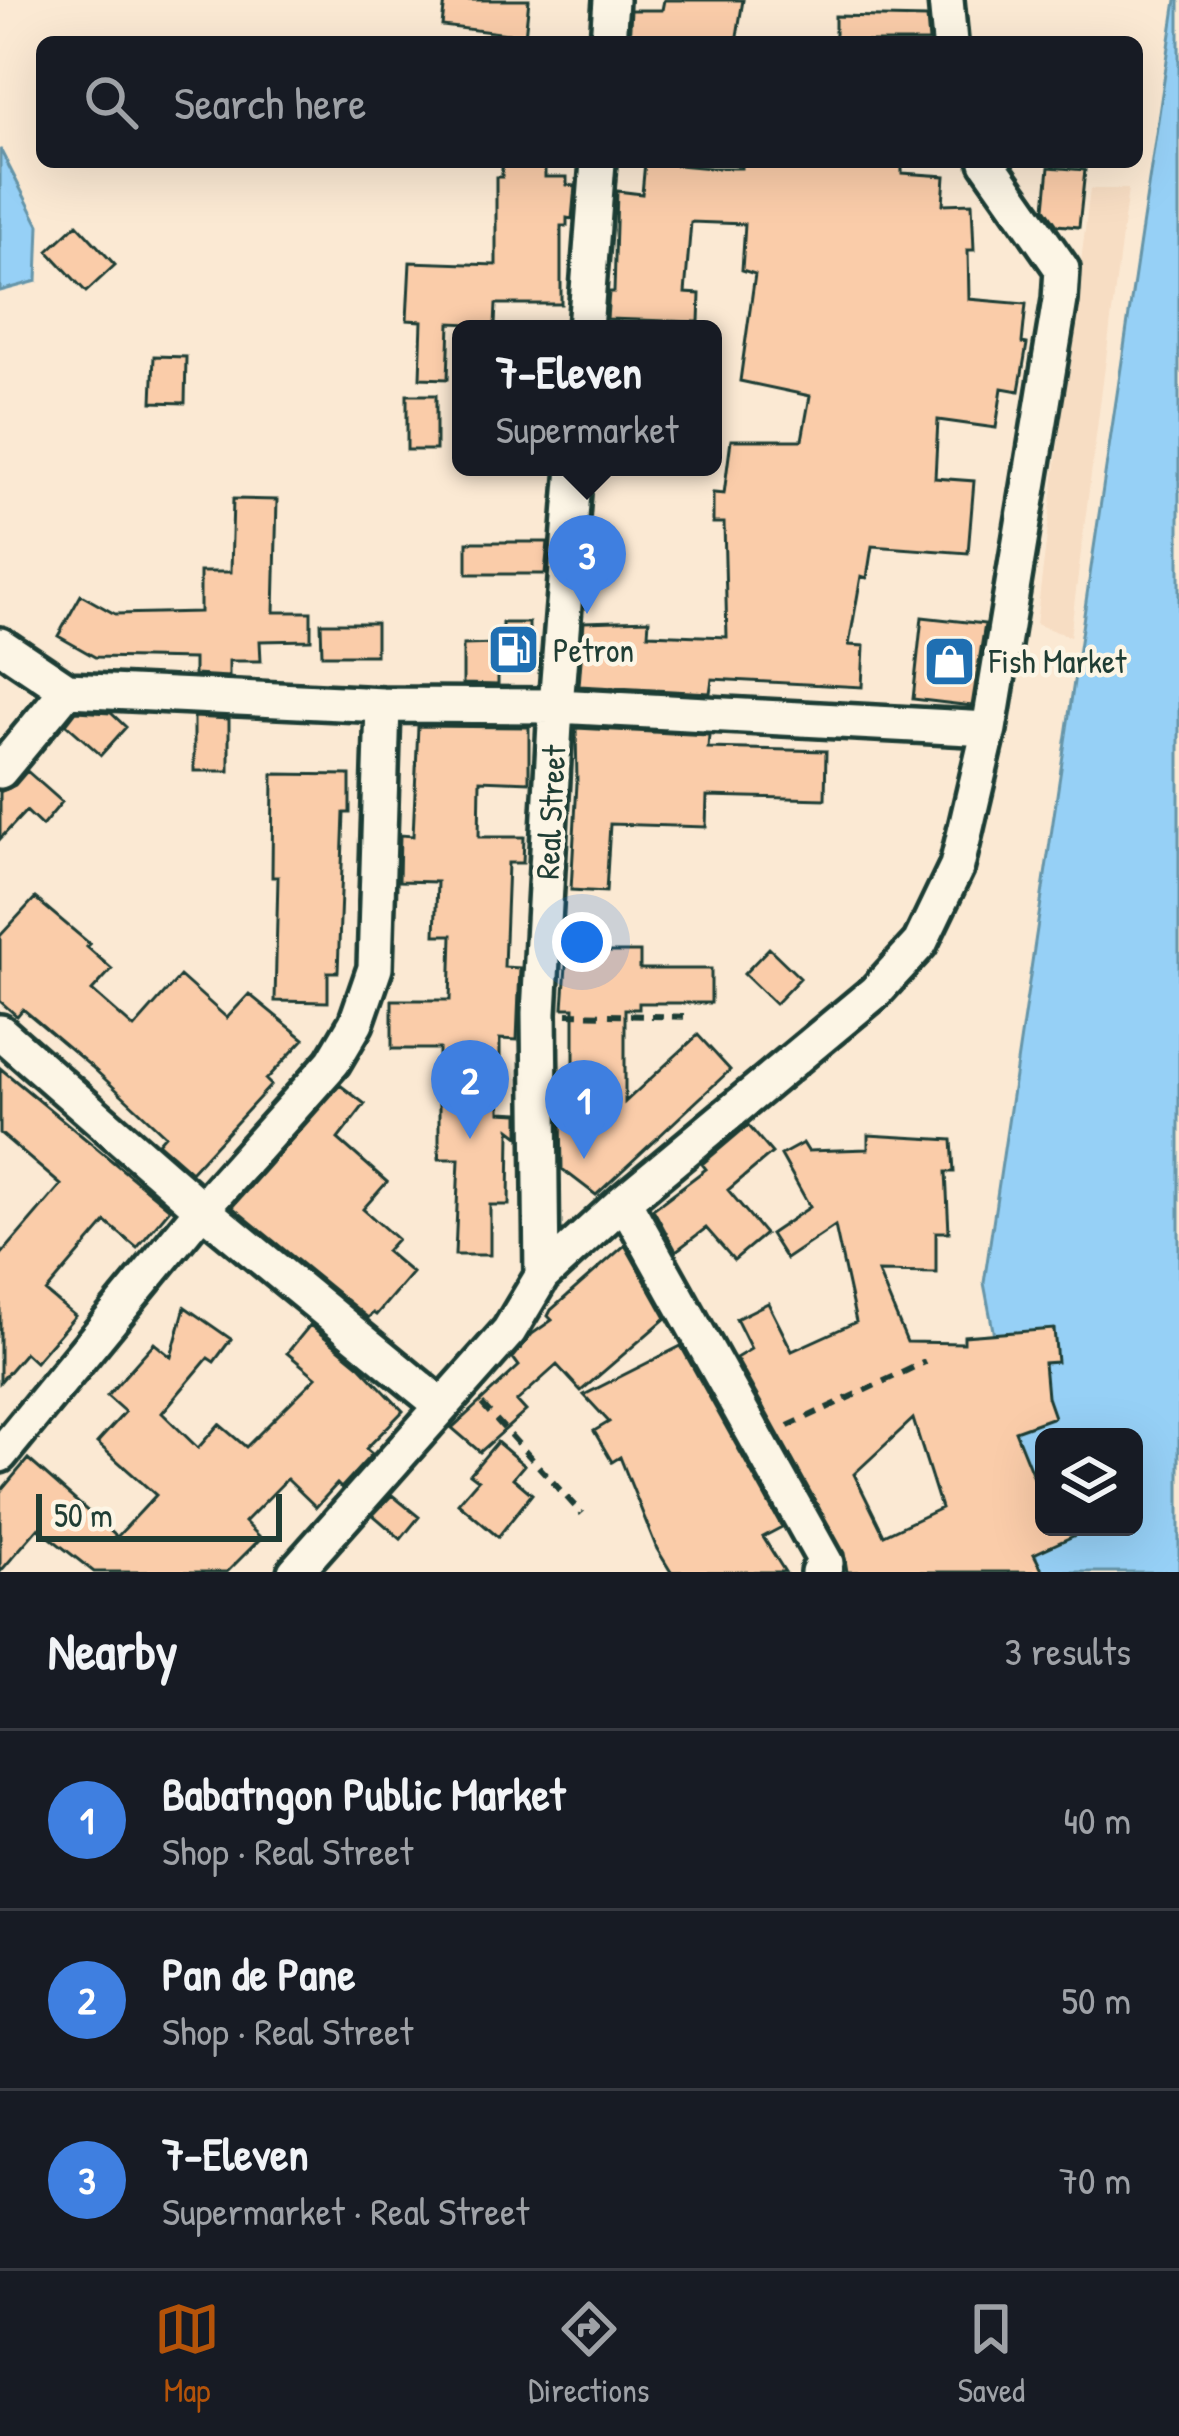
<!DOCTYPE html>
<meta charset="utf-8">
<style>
:root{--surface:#171b24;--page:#242831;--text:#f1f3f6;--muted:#9ea1a6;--line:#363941;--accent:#b45309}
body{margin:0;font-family:"Patrick Hand",sans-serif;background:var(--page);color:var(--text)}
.controls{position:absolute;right:36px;bottom:36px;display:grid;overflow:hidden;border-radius:18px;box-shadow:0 12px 48px #0002}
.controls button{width:108px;height:108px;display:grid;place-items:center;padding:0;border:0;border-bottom:3px solid var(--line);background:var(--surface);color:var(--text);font:60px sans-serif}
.scale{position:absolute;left:36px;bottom:30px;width:246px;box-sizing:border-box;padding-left:12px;border:6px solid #1f3d34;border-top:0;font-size:33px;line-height:42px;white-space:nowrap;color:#1f3d34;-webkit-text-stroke:9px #fcf5e5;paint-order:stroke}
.you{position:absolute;left:582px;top:942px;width:42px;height:42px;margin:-30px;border:9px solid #fff;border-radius:50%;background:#1a73e8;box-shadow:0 0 0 18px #1a73e833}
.badge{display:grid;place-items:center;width:78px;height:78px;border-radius:50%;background:var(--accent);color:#fff;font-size:39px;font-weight:700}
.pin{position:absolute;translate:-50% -99px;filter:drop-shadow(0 3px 6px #0008)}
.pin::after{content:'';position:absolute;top:63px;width:42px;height:36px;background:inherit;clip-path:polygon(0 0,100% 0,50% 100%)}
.popup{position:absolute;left:452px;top:320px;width:270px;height:156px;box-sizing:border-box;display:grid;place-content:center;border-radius:18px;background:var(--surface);filter:drop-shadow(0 3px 9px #0005);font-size:39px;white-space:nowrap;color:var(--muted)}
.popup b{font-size:45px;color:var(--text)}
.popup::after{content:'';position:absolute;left:50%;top:100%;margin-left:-24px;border:24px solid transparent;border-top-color:var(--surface)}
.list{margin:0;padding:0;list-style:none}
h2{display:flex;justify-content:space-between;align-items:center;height:156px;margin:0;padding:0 48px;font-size:51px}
h2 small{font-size:39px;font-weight:400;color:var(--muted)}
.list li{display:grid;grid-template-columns:78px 1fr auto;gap:36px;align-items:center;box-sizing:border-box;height:180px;padding:0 48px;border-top:3px solid var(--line)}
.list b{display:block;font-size:45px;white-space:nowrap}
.list p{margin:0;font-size:39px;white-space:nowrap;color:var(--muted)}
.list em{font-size:39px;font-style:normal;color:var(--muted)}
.icon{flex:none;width:66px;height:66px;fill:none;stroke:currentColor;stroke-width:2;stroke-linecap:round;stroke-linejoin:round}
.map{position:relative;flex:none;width:1179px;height:1572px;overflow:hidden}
.search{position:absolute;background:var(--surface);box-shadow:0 12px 48px #0002;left:36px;right:36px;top:36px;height:132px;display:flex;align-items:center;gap:30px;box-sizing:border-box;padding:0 42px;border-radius:18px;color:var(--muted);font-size:45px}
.sheet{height:696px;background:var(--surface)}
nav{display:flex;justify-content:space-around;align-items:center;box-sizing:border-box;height:168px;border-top:3px solid var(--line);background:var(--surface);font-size:33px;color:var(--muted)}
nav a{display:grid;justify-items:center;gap:6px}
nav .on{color:var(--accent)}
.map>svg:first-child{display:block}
.built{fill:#f7ddc3}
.water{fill:#96d0f6;stroke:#6695a8;stroke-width:3;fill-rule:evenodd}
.building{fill:#facca9;stroke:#1f3d34;stroke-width:3;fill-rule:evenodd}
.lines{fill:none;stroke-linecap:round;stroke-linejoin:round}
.minor-casing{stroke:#1f3d34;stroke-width:42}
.path{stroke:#1f3d34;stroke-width:6;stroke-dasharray:12 9;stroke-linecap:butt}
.minor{stroke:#fcf5e5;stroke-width:33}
.labels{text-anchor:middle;stroke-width:9;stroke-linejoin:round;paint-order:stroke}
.poi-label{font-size:33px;fill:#1f3d34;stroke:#fcf5e5;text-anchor:start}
.street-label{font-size:33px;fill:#1f3d34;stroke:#fcf5e5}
</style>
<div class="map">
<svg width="1179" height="1572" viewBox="0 0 1179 1572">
<rect width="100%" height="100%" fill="#fbe9d3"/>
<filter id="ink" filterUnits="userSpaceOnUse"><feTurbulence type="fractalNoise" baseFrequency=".00833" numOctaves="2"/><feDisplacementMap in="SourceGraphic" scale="24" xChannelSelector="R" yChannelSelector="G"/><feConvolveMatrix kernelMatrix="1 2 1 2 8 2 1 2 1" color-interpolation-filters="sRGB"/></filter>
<g filter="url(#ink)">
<!-- built -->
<path class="built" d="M1090,189H1128L1070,637L1036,624Z"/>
<!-- water -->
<path class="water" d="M1176,0H1179V1572H1039L984,1283ZM1044,1437H1134V1527H1044Z
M0,149L39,225L37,281L0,291Z"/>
<!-- building -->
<path class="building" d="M445,0H529L525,36L442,26Z
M664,0H743L736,42H629L631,10H662Z
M835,16L927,18L929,42H835Z
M502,162H545V177H567V185L575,186L572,219L567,218V226H561V304H496L495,325L450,323L448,379L420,378L422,321L407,320L410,262L496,265V177H502Z
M645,162L711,168H741V162H902V173L945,176L943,204L972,203L974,250H968L969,299L1026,304L1022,343L1027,344L1019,391L1002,388L996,428L938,420L935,478L974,481L968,553L872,546L867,578L861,576L849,645L864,646L862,687L712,679L710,693L579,686L584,622L649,620L648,634L727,637L724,523H713V493L724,494L731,440H802L810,396L740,381L755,274L742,270L745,224L691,222L685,293L700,294L699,322L607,319L609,292H614L617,191L642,194Z
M1049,167L1085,170L1079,227L1057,225L1045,208Z
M77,224L115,265L86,292L48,251Z
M154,356L186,357L185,403L152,402Z
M407,395H436V450H407Z
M233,499L277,500L274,612H311V640L260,641L261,661H229V677L194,675V659L95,657L58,636L81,595L115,614L200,612V572H231Z
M467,542H548L545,574H467Z
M922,617L985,624L972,706L913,699Z
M321,623H376V655H322Z
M502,623H529V661H502Z
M498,644V685L463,684V645Z
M76,711L111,713L126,727L101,755L66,724Z
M194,717L229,719V771H194Z
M418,726L529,727V782L480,780L479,837H524L523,863H508L504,967L520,968L517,1040L500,1039V1112L519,1113V1136L510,1129L509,1205H490V1255H455L459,1159H439V1049H392V1000H450L452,935H435L437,882L399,881L400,835L413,836Z
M576,728L709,735L708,748L826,751L825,799L707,796L706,827L610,824L606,892L571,890L577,783Z
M27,771L62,802L42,826L26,811L0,839V792L15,785Z
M273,774L350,775V813H344L338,972H328V1002L275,1001L278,877H272Z
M35,898L90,944L87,947L112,969L92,991L134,1028L180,976L227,1018L249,994L304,1039L266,1080L271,1085L191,1172L158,1143L165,1135L92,1067L23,1009L17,1016L0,1001V936Z
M769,948L800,978L775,1004L744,974Z
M567,952H640V969H711V1003H639V1009H625V1102L698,1035L730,1070L596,1195L562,1169L561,1115H574V1008H563Z
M0,1068L170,1209L137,1248L106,1222L46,1292L75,1316L35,1362L25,1353L0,1382V1256L61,1185L0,1133Z
M340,1085L365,1104L338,1139L387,1182L363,1209L397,1239L386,1251L412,1273L376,1315L373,1313L368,1318L232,1207Z
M748,1125L772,1153L728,1190L765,1234L734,1260L706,1228L676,1251L653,1209L706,1169L702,1164Z
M868,1135L952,1140L954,1172H946L949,1232H936V1273L878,1272L907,1342L964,1343V1336L1054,1329L1057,1362L1044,1363L1047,1397L1054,1417L1015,1431L1044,1503V1527H1093L1034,1554L1043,1572H847L844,1553L736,1358L751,1349L736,1319L768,1303L792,1351L856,1322L835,1226L786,1259L770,1234L810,1207L781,1155L803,1143L808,1151L868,1149ZM913,1419L941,1508L884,1535L854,1474Z
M625,1245L666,1318L581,1391L557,1365L517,1401L526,1411L480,1452L452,1428L519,1366L513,1358L532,1334L552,1320L548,1316L551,1310Z
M185,1307L231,1339L214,1362L208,1358L162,1413L198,1448L219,1424L246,1447L316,1377L287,1353L310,1325L360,1366L403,1411L366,1449L372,1454L341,1488L337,1484L316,1507L287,1479L245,1522L261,1538L227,1572H94L38,1528L0,1572V1492L28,1459L117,1537L156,1495L97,1443L125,1412L107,1396L154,1343L171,1357Z
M681,1346L782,1527L763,1537L785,1572H671L657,1549L620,1457L612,1462L594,1431L609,1422L584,1395Z
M497,1442L524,1465L513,1478L532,1494L498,1537L458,1503L478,1480L470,1474Z
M392,1495L419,1517L401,1539L373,1515Z"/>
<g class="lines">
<defs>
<path id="minor" d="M946,0L950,42
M608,42L611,0
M585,329L598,162
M0,645L67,690L383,705L556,706L989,729
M0,771L67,690
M0,1032L202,1209L442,1406
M624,1201L875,992L920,943L957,866L989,729L1060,300L1062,269L987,162
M542,1276L624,1201L826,1563L818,1572
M0,1455L202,1209L333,1062L356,1023L375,968L383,705
M295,1572L509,1331L542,1276L539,1013L556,706L575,467"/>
</defs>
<!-- minor casing -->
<use href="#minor" class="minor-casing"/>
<!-- path -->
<path class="path" d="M567,1014L692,1017
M482,1404L582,1514
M788,1426L925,1362"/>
<!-- minor -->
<use href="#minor" class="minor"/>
</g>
</g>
<!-- icons -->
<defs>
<symbol id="fuel-square" viewBox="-11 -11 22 22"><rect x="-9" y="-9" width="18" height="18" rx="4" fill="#1f6fb2" stroke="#fcf5e5"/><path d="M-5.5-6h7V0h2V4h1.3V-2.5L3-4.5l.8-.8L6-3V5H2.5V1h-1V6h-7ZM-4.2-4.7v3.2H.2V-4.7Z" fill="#fff"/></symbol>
<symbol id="shop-square" viewBox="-11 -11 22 22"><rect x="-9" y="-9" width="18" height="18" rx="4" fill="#1f6fb2" stroke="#fcf5e5"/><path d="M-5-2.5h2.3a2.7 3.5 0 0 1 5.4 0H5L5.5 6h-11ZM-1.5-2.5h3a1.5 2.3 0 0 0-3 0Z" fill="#fff"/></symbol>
</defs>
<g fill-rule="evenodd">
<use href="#fuel-square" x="484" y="620" width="59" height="59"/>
<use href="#shop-square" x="920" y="632" width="59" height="59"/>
</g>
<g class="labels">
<!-- poi labels -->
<g class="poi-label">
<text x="553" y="662">Petron</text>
<text x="989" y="673">Fish Market</text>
</g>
<!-- street labels -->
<g class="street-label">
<text transform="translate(550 812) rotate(-87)" y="12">Real Street</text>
</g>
</g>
</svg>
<div class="controls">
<button><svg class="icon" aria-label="layers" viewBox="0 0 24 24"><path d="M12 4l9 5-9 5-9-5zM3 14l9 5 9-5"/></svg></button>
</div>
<div class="scale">50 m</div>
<div class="you"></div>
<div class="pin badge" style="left:584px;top:1159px;background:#3f7fe0">1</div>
<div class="pin badge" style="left:470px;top:1139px;background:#3f7fe0">2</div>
<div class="pin badge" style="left:587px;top:614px;background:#3f7fe0">3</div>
<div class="popup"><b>7-Eleven</b>Supermarket</div>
<div class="search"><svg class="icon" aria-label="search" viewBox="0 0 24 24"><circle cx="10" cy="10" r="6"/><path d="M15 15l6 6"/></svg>Search here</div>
</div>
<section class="sheet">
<h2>Nearby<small>3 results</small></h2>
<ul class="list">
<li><span class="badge" style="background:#3f7fe0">1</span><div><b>Babatngon Public Market</b><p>Shop · Real Street</p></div><em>40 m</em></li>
<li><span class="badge" style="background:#3f7fe0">2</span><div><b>Pan de Pane</b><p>Shop · Real Street</p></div><em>50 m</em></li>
<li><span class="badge" style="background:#3f7fe0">3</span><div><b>7-Eleven</b><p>Supermarket · Real Street</p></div><em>70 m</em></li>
</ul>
</section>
<nav>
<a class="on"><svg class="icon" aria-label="map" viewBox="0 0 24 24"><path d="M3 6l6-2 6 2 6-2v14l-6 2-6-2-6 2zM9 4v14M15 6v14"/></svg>Map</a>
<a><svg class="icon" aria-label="directions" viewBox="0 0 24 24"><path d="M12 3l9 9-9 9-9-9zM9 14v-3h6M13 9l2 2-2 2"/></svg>Directions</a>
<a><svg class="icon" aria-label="saved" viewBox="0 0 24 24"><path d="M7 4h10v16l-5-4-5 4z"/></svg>Saved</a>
</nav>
